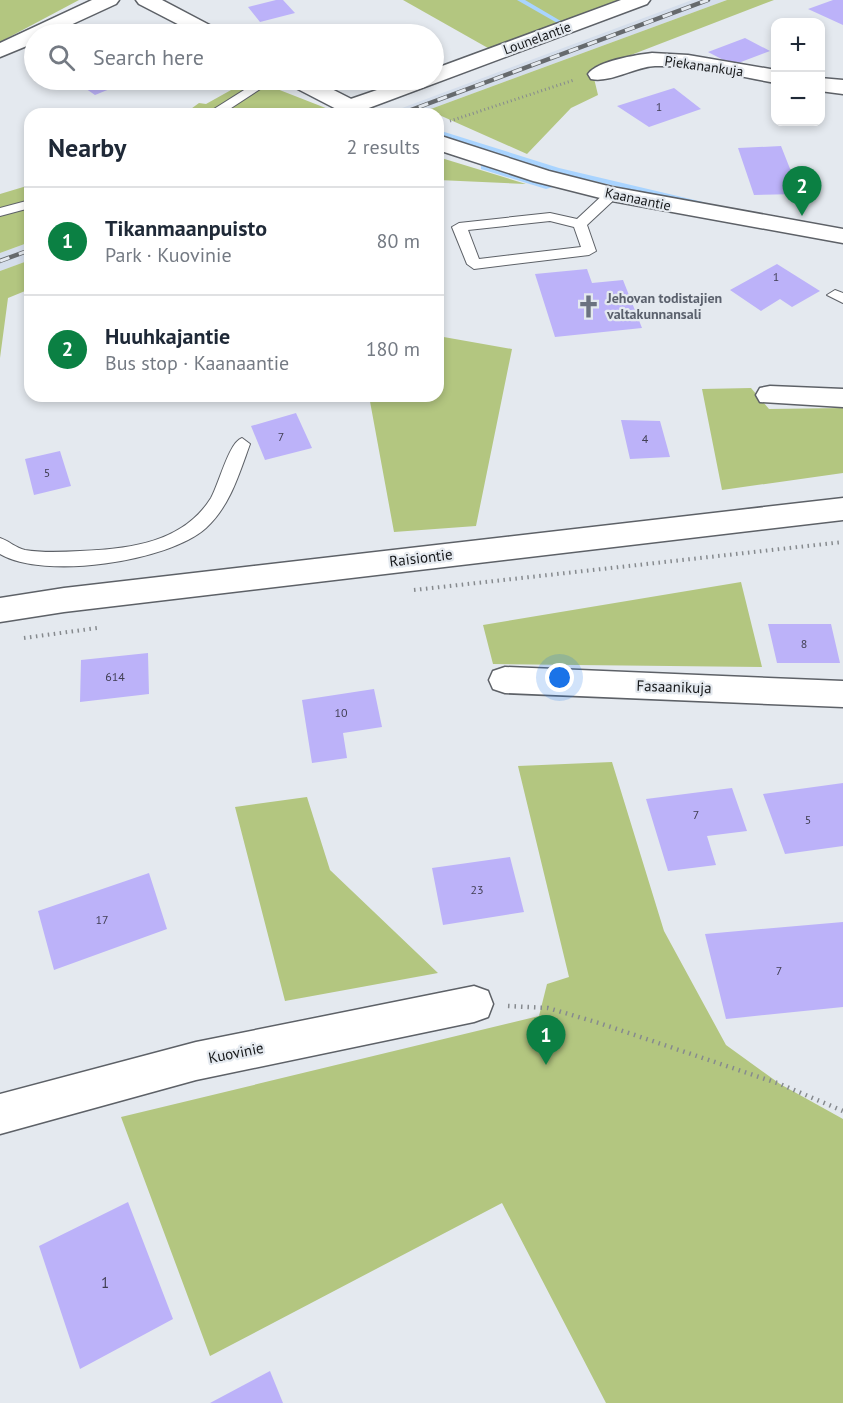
<!DOCTYPE html>
<meta charset="utf-8">
<style>
:root{--surface:#fff;--page:#f6f6f7;--text:#1f2937;--muted:#747a83;--line:#e0e1e3;--accent:#0b8043}
body{margin:0;font-family:"PT Sans",sans-serif;background:var(--page);color:var(--text)}
.controls{position:absolute;right:18px;top:18px;display:grid;overflow:hidden;border-radius:12px;box-shadow:0 3px 9px #0003}
.controls button{width:54px;height:54px;display:grid;place-items:center;padding:0;border:0;border-bottom:2px solid var(--line);background:var(--surface);color:var(--text);font:30px sans-serif}
.you{position:absolute;left:560px;top:678px;width:21px;height:21px;margin:-15px;border:4px solid #fff;border-radius:50%;background:#1a73e8;box-shadow:0 0 0 9px #1a73e833}
.badge{display:grid;place-items:center;width:39px;height:39px;border-radius:50%;background:var(--accent);color:#fff;font-size:20px;font-weight:700}
.pin{position:absolute;translate:-50% -50px;filter:drop-shadow(0 2px 3px #0008)}
.pin::after{content:'';position:absolute;top:32px;width:21px;height:18px;background:inherit;clip-path:polygon(0 0,100% 0,50% 100%)}
.list{margin:0;padding:0;list-style:none}
h2{display:flex;justify-content:space-between;align-items:center;height:78px;margin:0;padding:0 24px;font-size:26px}
h2 small{font-size:20px;font-weight:400;color:var(--muted)}
.list li{display:grid;grid-template-columns:39px 1fr auto;gap:18px;align-items:center;box-sizing:border-box;height:108px;padding:0 24px;border-top:2px solid var(--line)}
.list b{display:block;font-size:22px;white-space:nowrap}
.list p{margin:0;font-size:20px;white-space:nowrap;color:var(--muted)}
.list em{font-size:20px;font-style:normal;color:var(--muted)}
.icon{flex:none;width:33px;height:33px;fill:none;stroke:currentColor;stroke-width:2;stroke-linecap:round;stroke-linejoin:round}
.map{position:relative;flex:none;width:843px;height:1403px;overflow:hidden}
.search{position:absolute;background:var(--surface);box-shadow:0 3px 9px #0003;left:24px;top:24px;width:420px;height:66px;display:flex;align-items:center;gap:15px;box-sizing:border-box;padding:0 21px;border-radius:33px;color:var(--muted);font-size:22px}
.panel{position:absolute;background:var(--surface);box-shadow:0 3px 9px #0003;left:24px;top:108px;width:420px;height:294px;border-radius:18px}
.map>svg:first-child{display:block}
.built{fill:#d5deeb}
.green{fill:#b3c680}
.lines{fill:none;stroke-linecap:round;stroke-linejoin:round}
.stream{fill:#a9d4ff;fill-rule:evenodd}
.building{fill:#bcb2f9}
.lane-casing{stroke:#5d6167;stroke-width:2}
.street-casing{stroke:#5d6167;stroke-width:3}
.secondary-casing{stroke:#5d6167;stroke-width:3}
.path-far2{stroke:#868a8e;stroke-width:3;stroke-dasharray:1 3;stroke-linecap:butt}
.path-far1{stroke:#868a8e;stroke-width:4;stroke-dasharray:1.5 4.5;stroke-linecap:butt}
.path{stroke:#868a8e;stroke-width:4.5;stroke-dasharray:1.5 5;stroke-linecap:butt}
.lane{fill:#fff;fill-rule:evenodd}
.street{fill:#fff;fill-rule:evenodd}
.secondary{fill:#fff;fill-rule:evenodd}
.rail-casing{stroke:#666a6d;stroke-width:4.5}
.rail{stroke:#e4e9ef;stroke-width:3;stroke-dasharray:10;stroke-linecap:butt}
.labels{text-anchor:middle;stroke-width:4.5;stroke-linejoin:round;paint-order:stroke}
.number-label{font-size:12px;fill:#403e52}
.far-street-label{font-size:14px;fill:#16181a;stroke:#e4e9ef}
.far-worship-label{font-size:14px;font-weight:bold;fill:#5b616d;stroke:#e4e9ef;text-anchor:start}
.street-label{font-size:15px;fill:#16181a;stroke:#e4e9ef}
.near-number-label{font-size:15px;fill:#403e52}
</style>
<div class="map">
<svg width="843" height="1403" viewBox="0 0 843 1403">
<rect width="100%" height="100%" fill="#e4e9ef"/>
<!-- built -->
<path class="built" d="M692,0H727L417,114H386Z
M30,242V260L0,271V253Z"/>
<!-- green -->
<path class="green" d="M0,0H79L0,42Z
M403,0H622L495,52Z
M727,0H774L592,70L598,95L571,108L527,154L428,110Z
M249,80H254L341,114H184L199,103L206,104Z
M438,157L526,184L438,180Z
M30,185V242L0,253V194Z
M30,260V289L8,298L0,358V271Z
M438,336L512,349L476,526L394,532L369,396H438Z
M751,388L769,409L843,408V473L722,490L702,389Z
M741,582L762,667L493,664L483,625Z
M612,762L664,931L726,1045L780,1084L843,1119V1403H606L502,1203L210,1356L121,1117L539,1016L547,984L569,977L518,766Z
M307,797L330,870L438,973L285,1001L235,807Z"/>
<g class="lines">
<!-- stream -->
<path class="stream" d="M517,0H525L571,27L566,28Z
M438,130L559,168L703,202L707,204L703,206L554,172L438,134Z
M481,165H487L553,187L546,189L481,169Z"/>
</g>
<!-- building -->
<path class="building" d="M276,0H283L295,13L260,22L248,7Z
M833,0H843V25L808,9Z
M745,38L770,51L733,65L708,52Z
M73,80H132L95,95Z
M674,88L701,109L649,127L617,106Z
M781,146L800,194L754,195L738,148Z
M777,264L820,291L792,307L780,299L761,311L730,290Z
M587,269L592,283L623,280L642,328L555,337L535,274Z
M296,413L312,448L265,460L251,426Z
M621,420L660,421L670,457L630,459Z
M60,451L71,486L34,495L25,459Z
M768,624H831L840,663H777Z
M148,653L149,694L80,702L81,660Z
M374,689L382,727L343,733L347,758L312,763L302,700Z
M843,783V846L785,854L763,794Z
M732,788L747,831L707,836L716,865L668,871L646,799Z
M510,857L524,912L443,925L432,868Z
M149,873L167,929L54,970L38,911Z
M843,922V1007L726,1019L705,934Z
M128,1202L173,1319L80,1369L39,1246Z
M270,1371L283,1403H210Z"/>
<g class="lines">
<defs>
<path id="lane" d="M260,80H274L222,114H206Z
M612,190L619,194L617,197L587,225L596,251L589,255L474,269L467,264L452,227L459,223L550,213L577,219L607,191ZM550,221L574,227L581,247L479,259L468,230Z
M30,200V208L0,216V208Z
M835,290L843,293V303L827,295Z
M242,438L250,444C239,474 230,506 206,528C168,562 44,580 0,554V538C9,541 16,548 25,550C43,553 62,552 80,551C129,549 183,543 211,498C219,484 229,442 242,438Z"/>
<path id="street" d="M92,0H119L116,4L51,34H34V43L0,57V43Z
M621,0H650L647,4L358,112H342L339,107L342,102L406,80H434V69Z
M652,53L688,55L776,70V83C736,76 696,65 655,66C634,67 611,83 591,79L588,74C597,61 636,55 652,53Z
M820,78L843,80V94L820,91Z
M770,386L843,389V407L760,402L756,395L760,388Z
M505,667L843,681V707L505,693L493,689L489,680L493,671Z
M474,986L488,991L493,1004L488,1017L474,1022L196,1080L0,1134V1094L196,1042Z"/>
<path id="secondary" d="M136,0H162L219,30L222,34H197L139,4Z
M287,80H314L371,109L374,114H346L290,85Z
M438,135L549,171L612,187L843,229V243L612,201L533,181L438,150Z
M843,498V520L64,612L0,622V598L64,588Z"/>
</defs>
<!-- lane casing -->
<use href="#lane" class="lane-casing"/>
<!-- street casing -->
<use href="#street" class="street-casing"/>
<!-- secondary casing -->
<use href="#secondary" class="secondary-casing"/>
<!-- path-far2 -->
<path class="path-far2" d="M412,110L422,114
M450,121L574,80"/>
<!-- path-far1 -->
<path class="path-far1" d="M414,590L843,542
M24,638L97,628"/>
<!-- path -->
<path class="path" d="M508,1006L548,1008L599,1023L780,1084L843,1111"/>
<!-- lane -->
<use href="#lane" class="lane"/>
<!-- street -->
<use href="#street" class="street"/>
<!-- secondary -->
<use href="#secondary" class="secondary"/>
<defs>
<path id="rail" d="M400,114L708,0
M0,261L30,250"/>
</defs>
<!-- rail casing -->
<use href="#rail" class="rail-casing"/>
<!-- rail -->
<use href="#rail" class="rail"/>
</g>
<!-- icons -->
<defs>
<symbol id="church-bare" viewBox="-9 -9 18 18"><path d="M-1.2-6h2.4v3.5h3.3v2.4h-3.3V6h-2.4V-.1h-3.3v-2.4h3.3Z" fill="#6b7280" stroke="#e4e9ef" stroke-width="2.5" paint-order="stroke"/></symbol>
</defs>
<g fill-rule="evenodd">
<use href="#church-bare" x="572" y="290" width="33" height="33"/>
</g>
<g class="labels">
<!-- number labels -->
<g class="number-label">
<text x="659" y="111">1</text>
<text x="776" y="281">1</text>
<text x="281" y="441">7</text>
<text x="645" y="443">4</text>
<text x="47" y="477">5</text>
<text x="804" y="648">8</text>
<text x="115" y="681">614</text>
<text x="341" y="717">10</text>
<text x="696" y="819">7</text>
<text x="808" y="824">5</text>
<text x="477" y="894">23</text>
<text x="102" y="924">17</text>
<text x="779" y="975">7</text>
</g>
<!-- far-street labels -->
<g class="far-street-label">
<text transform="translate(537 38) rotate(-20)" y="5">Lounelantie</text>
<text transform="translate(704 66) rotate(8)" y="5">Piekanankuja</text>
<text transform="translate(638 199) rotate(12)" y="5">Kaanaantie</text>
</g>
<!-- far-worship labels -->
<g class="far-worship-label">
<text x="607" y="303">Jehovan todistajien<tspan x="607" dy="16">valtakunnansali</tspan></text>
</g>
<!-- street labels -->
<g class="street-label">
<text transform="translate(421 558) rotate(-7)" y="5">Raisiontie</text>
<text transform="translate(674 687) rotate(2)" y="5">Fasaanikuja</text>
<text transform="translate(236 1053) rotate(-11)" y="5">Kuovinie</text>
</g>
<!-- near-number labels -->
<g class="near-number-label">
<text x="105" y="1288">1</text>
</g>
</g>
</svg>
<div class="controls">
<button>+</button>
<button>−</button>
</div>
<div class="you"></div>
<div class="pin badge" style="left:546px;top:1065px">1</div>
<div class="pin badge" style="left:802px;top:216px">2</div>
<div class="search"><svg class="icon" aria-label="search" viewBox="0 0 24 24"><circle cx="10" cy="10" r="6"/><path d="M15 15l6 6"/></svg>Search here</div>
<section class="panel">
<h2>Nearby<small>2 results</small></h2>
<ul class="list">
<li><span class="badge">1</span><div><b>Tikanmaanpuisto</b><p>Park · Kuovinie</p></div><em>80 m</em></li>
<li><span class="badge">2</span><div><b>Huuhkajantie</b><p>Bus stop · Kaanaantie</p></div><em>180 m</em></li>
</ul>
</section>
</div>
